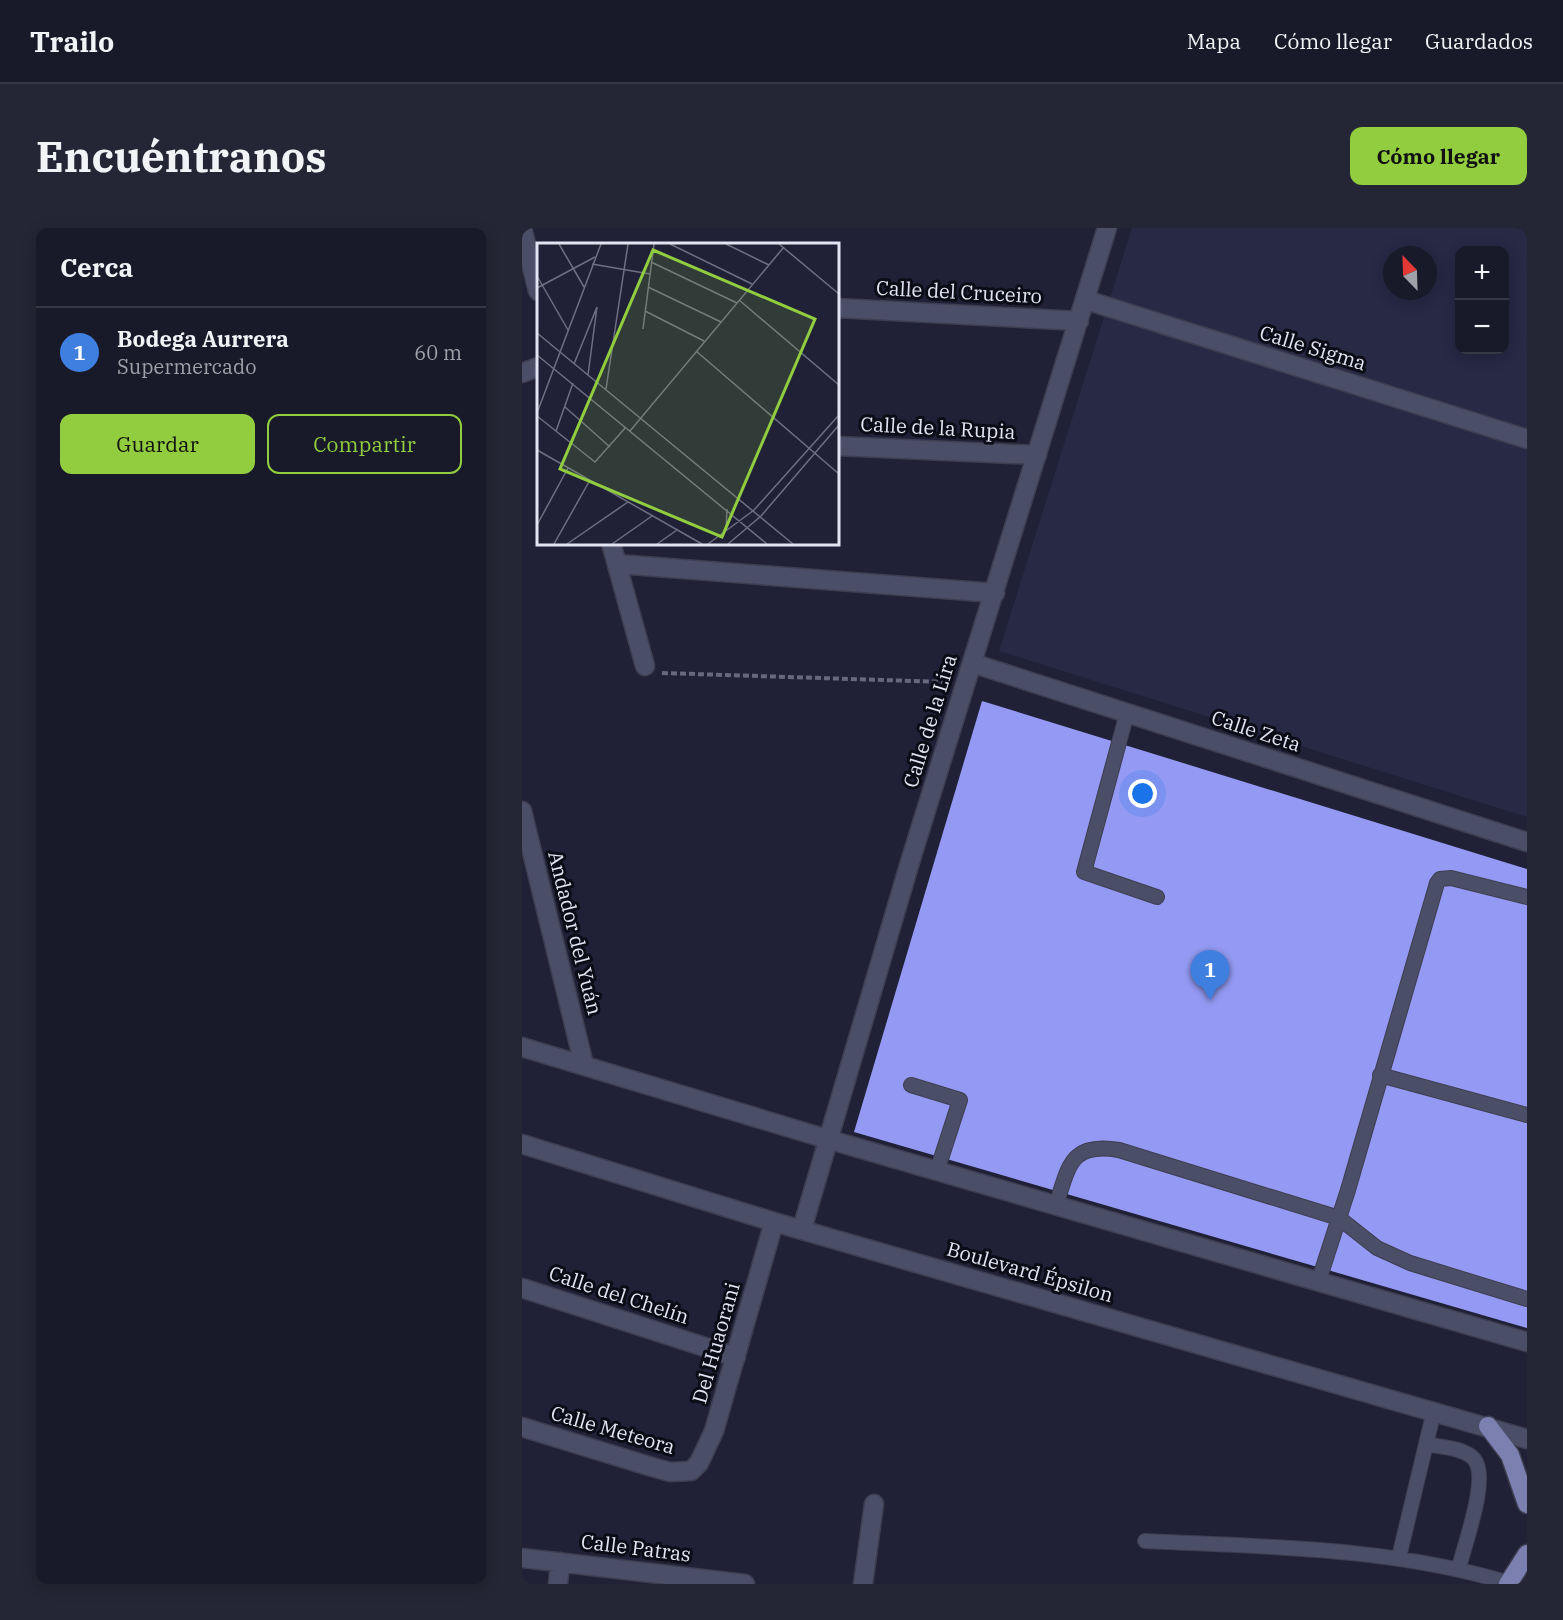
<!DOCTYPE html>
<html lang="es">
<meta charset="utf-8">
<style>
:root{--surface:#181929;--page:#252635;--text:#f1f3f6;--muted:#9fa0a8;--line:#363846;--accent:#91cd3f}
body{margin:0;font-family:"IBM Plex Serif",serif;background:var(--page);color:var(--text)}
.controls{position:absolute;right:18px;top:18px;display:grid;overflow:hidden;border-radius:12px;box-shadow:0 3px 15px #0003}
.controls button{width:54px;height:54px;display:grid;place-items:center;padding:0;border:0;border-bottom:2px solid var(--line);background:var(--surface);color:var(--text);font:30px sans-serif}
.compass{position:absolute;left:861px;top:18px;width:54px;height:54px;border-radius:50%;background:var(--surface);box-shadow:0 3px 15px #0003;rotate:337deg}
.you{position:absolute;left:621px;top:566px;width:21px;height:21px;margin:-15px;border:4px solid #fff;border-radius:50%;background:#1a73e8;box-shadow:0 0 0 9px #1a73e833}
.badge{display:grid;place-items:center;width:39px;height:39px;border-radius:50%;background:var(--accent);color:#fff;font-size:20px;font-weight:700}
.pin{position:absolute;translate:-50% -50px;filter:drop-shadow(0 2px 3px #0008)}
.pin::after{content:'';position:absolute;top:32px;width:21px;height:18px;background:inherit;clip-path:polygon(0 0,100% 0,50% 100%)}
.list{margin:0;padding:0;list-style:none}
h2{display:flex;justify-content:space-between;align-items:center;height:78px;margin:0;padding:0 24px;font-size:26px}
h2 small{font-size:20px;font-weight:400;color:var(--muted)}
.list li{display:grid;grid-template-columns:39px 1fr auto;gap:18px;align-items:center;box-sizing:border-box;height:90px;padding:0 24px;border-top:2px solid var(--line)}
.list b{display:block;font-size:22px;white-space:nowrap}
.list p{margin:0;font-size:20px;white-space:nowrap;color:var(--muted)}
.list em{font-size:20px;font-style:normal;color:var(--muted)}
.actions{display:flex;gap:12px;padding:18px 24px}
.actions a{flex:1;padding:14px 0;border:2px solid var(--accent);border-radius:12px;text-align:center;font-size:21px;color:var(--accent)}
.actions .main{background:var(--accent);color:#111}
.map{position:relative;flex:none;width:1005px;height:1356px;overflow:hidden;border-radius:12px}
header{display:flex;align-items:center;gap:36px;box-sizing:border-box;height:84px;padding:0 30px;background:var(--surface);border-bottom:2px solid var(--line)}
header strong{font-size:28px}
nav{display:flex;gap:33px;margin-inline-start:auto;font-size:21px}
.intro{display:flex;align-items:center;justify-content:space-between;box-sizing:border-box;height:144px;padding:0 36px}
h1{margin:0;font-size:42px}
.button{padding:15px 27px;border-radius:12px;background:var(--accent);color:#111;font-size:21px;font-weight:700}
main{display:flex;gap:36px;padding:0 36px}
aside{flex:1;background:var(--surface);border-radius:12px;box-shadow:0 3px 15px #0003}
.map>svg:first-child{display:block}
.built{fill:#272945;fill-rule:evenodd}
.building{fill:#949af3}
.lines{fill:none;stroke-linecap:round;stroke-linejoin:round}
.lane-casing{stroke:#3e3e51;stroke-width:16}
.street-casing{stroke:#3e3e51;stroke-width:21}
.secondary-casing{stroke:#3e3e51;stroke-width:21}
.primary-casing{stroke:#3e3e51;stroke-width:21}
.path{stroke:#67687c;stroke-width:4;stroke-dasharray:6 3;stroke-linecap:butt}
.lane{stroke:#4b4e67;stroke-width:14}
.street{stroke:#4b4e67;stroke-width:18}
.secondary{stroke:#4b4e67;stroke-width:18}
.primary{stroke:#7b80b0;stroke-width:18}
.labels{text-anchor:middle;stroke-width:6;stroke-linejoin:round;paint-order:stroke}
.street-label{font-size:20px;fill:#e2e4f3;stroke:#0b0c16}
.inset-road{fill:none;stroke:#6e6f82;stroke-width:1.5}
.view{fill:#91cd3f;fill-opacity:0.15;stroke:#91cd3f;stroke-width:3}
.inset-edge{fill:none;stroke:#e2e4f3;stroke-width:3}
</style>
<header>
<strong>Trailo</strong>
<nav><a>Mapa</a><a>Cómo llegar</a><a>Guardados</a></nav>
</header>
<div class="intro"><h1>Encuéntranos</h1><a class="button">Cómo llegar</a></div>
<main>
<aside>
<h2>Cerca<small></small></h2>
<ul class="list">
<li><span class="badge" style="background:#3f7fe0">1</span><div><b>Bodega Aurrera</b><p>Supermercado</p></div><em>60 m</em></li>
</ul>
<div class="actions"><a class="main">Guardar</a><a>Compartir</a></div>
</aside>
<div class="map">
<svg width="1005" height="1356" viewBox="0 0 1005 1356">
<rect width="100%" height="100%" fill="#202137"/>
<!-- built -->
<path class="built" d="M610,0H1005V589L477,423ZM938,22H982V122H938ZM870,27H906V63H870Z"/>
<!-- building -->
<path class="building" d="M460,473L1005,641V1100L332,904Z"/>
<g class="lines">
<defs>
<path id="lane" d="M605,485L562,644L635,669
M858,847L1005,887
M389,857L438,872L415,943
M534,977C547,938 548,914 597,922L817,990L855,1020L888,1035L1005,1071
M796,1055L826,962L915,655L918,651L929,650L1005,669
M904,1216L912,1183
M623,1313C745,1319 868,1319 987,1355
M877,1329L904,1216C918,1219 943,1220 952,1231C968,1249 942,1317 937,1340"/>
<path id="street" d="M0,0L16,63
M564,72L1005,211
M315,80L557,93
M0,145L16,139
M315,218L515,227
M89,315L123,438
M95,336L473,365
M450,435L1005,614
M0,583L62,837
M280,1001L388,634L585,0
M0,1060L214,1129
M0,1199L130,1239L148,1244L169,1243L177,1235L192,1203L252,994
M0,1330L223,1356
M36,1356L38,1334
M341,1356L352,1276"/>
<path id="secondary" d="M0,819L305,911L1005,1114
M0,916L252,994L1005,1211"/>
<path id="primary" d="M966,1198L988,1227L1005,1276
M986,1356L1005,1326"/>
</defs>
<!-- lane casing -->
<use href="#lane" class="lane-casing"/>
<!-- street casing -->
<use href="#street" class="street-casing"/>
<!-- secondary casing -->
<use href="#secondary" class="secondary-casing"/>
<!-- primary casing -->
<use href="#primary" class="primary-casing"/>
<!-- path -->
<path class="path" d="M140,445L424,454"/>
<!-- lane -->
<use href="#lane" class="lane"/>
<!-- street -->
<use href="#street" class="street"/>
<!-- secondary -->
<use href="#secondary" class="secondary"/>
<!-- primary -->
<use href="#primary" class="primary"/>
</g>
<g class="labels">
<!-- street labels -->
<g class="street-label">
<text transform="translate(437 64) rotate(3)" y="7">Calle del Cruceiro</text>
<text transform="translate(791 120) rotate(17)" y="7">Calle Sigma</text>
<text transform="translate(416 200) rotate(3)" y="7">Calle de la Rupia</text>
<text transform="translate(408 493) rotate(-73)" y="7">Calle de la Lira</text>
<text transform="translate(734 503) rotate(18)" y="7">Calle Zeta</text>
<text transform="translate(53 705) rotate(76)" y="7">Andador del Yuán</text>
<text transform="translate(508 1044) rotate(16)" y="7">Boulevard Épsilon</text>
<text transform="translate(97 1067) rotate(18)" y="7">Calle del Chelín</text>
<text transform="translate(194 1115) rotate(-74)" y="7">Del Huaorani</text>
<text transform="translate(91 1202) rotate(16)" y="7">Calle Meteora</text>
<text transform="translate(114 1320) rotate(7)" y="7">Calle Patras</text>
</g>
</g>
<!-- overview -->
<g transform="translate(15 15)">
<rect width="302" height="302" fill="#202137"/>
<path class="inset-road" d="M22,1L47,44M133,1L215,41M189,1L232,22M242,1L302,51M114,19L200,60M55,21L113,31M0,33L31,87M111,44L184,79M0,45L58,14M202,57L302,142M108,68L167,98M106,86L117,1M0,90L256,301M159,108L302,231M0,112L230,301M37,121L60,64L51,132M69,146L91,1M28,164L73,204M0,170L64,1M0,173L58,219L89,184M19,188L36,140M93,188L247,4M0,207L165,301M0,282L31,225M189,288L190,266M17,301L53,237M30,301L91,259M75,301L115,273M120,301L140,287M171,301L217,267L302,172M191,301L224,273L302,182"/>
<path class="view" d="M116,7L278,76L185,294L23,226Z"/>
<rect width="302" height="302" class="inset-edge"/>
</g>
</svg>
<div class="controls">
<button>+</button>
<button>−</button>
</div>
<svg class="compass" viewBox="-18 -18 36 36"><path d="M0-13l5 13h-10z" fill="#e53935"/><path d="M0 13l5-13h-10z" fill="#9fa0a8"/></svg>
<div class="you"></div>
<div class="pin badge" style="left:688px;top:772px;background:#3f7fe0">1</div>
</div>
</main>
